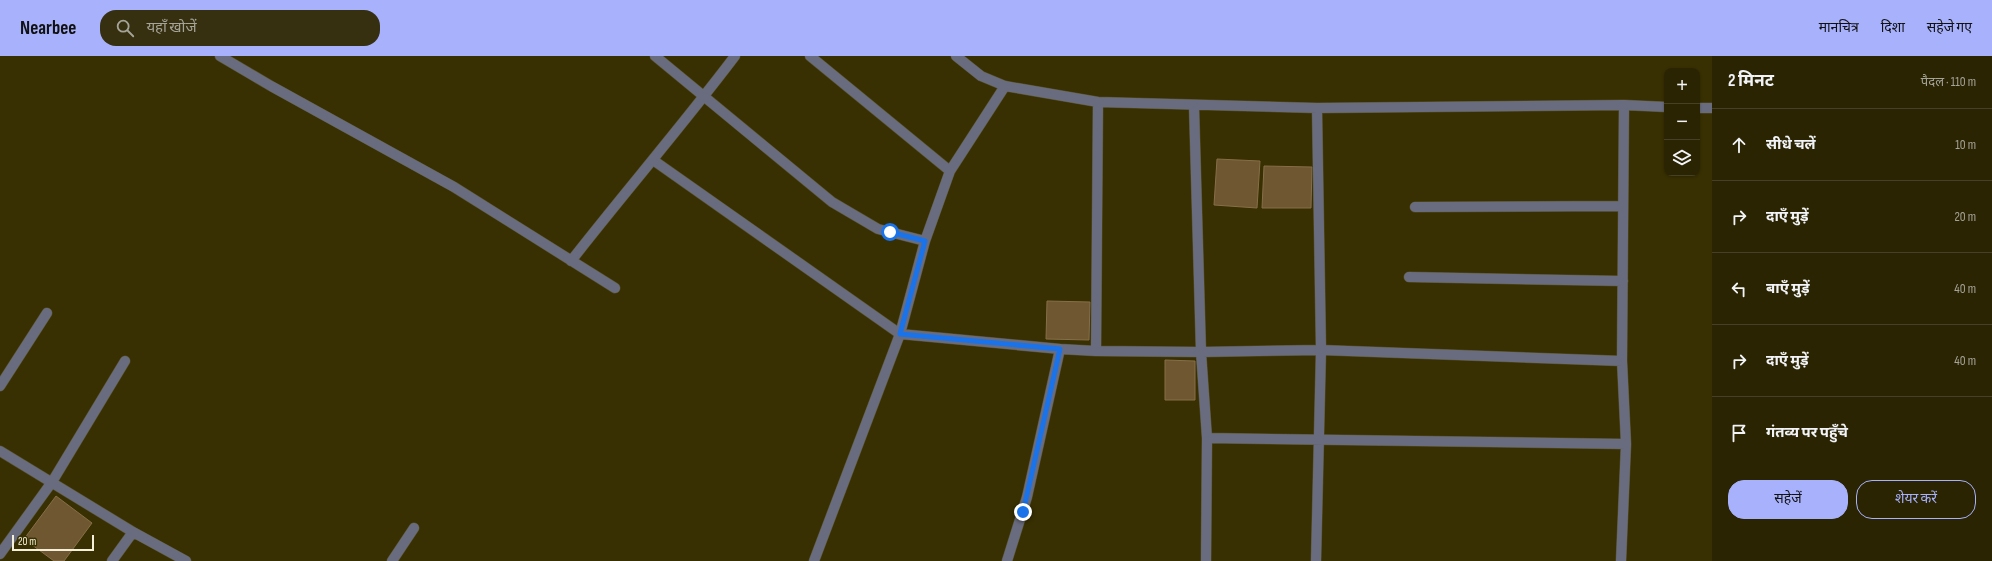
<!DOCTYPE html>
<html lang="hi">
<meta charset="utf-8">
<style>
:root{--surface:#2a2402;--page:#363011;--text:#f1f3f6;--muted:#a5a499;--line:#464124;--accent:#a7b1fc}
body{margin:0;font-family:"Sofia Sans Condensed","Noto Sans Devanagari",sans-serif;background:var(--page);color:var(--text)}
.controls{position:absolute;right:12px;top:12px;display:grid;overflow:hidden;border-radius:8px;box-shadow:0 1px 3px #0004}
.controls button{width:36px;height:36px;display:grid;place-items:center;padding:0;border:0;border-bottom:1px solid var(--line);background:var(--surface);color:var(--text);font:20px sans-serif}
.scale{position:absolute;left:12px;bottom:10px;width:82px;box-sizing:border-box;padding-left:4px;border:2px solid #f5f0d9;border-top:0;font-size:11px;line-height:14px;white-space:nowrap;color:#f5f0d9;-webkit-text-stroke:3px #383002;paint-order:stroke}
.stop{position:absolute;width:12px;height:12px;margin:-9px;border:3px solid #1a73e8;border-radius:50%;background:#fff}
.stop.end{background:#1a73e8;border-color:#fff;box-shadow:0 1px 4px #0008}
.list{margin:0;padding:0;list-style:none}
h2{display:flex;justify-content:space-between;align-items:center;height:52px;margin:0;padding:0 16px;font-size:17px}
h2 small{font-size:13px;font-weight:400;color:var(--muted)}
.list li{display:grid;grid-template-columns:26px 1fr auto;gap:12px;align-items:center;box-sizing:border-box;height:72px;padding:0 16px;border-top:1px solid var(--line)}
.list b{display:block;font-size:15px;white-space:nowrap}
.list em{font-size:13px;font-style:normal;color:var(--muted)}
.actions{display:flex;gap:8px;padding:12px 16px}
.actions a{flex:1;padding:9px 0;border:1px solid var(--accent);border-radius:16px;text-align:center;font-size:14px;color:var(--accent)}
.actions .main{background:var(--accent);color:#111}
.icon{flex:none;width:22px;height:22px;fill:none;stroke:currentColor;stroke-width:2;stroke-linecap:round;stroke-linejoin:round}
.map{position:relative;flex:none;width:1712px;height:505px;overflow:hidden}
header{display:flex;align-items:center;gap:24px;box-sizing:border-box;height:56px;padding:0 20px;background:var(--accent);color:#111}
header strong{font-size:19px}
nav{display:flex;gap:22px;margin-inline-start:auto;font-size:14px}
.search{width:280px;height:36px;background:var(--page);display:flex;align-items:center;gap:10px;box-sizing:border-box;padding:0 14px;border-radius:16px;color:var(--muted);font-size:15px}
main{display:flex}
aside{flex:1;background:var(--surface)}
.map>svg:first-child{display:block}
.building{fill:#6f5732;stroke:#876e48}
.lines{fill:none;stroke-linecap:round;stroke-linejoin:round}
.minor-casing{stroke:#564f24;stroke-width:11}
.minor{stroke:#696c7e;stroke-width:10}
.route{stroke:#1a73e8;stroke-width:5}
</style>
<header>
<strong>Nearbee</strong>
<div class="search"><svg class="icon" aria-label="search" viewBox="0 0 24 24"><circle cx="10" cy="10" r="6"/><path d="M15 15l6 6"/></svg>यहाँ खोजें</div>
<nav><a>मानचित्र</a><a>दिशा</a><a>सहेजे गए</a></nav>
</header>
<main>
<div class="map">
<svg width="1712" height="505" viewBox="0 0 1712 505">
<rect width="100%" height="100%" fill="#383002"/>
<!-- building -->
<path class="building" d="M1217,103L1260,105L1257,152L1214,149Z
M1264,110L1312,111L1311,152H1262Z
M1047,245L1090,246L1089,284L1046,283Z
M1165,304L1195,305V344H1165Z
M56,440L92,467L64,505H54L24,483Z"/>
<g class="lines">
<defs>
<path id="minor" d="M220,0L271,30L454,131L615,232
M655,0L832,146L878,173L925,185
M810,0L950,115
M956,0L981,20L1005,30L1098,46L1317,52L1624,49L1667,51
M1194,50L1201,296L1207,382L1206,505
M1697,52H1712
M653,104L900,278L1060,293L1096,295L1201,296L1321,294L1622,305
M1415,151L1623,150
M571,205C625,136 682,70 735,0
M1409,221L1623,225
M1096,295L1098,46
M0,330L47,257
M1207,382L1626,388
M0,395L133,476L186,505
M0,498L52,426L125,305
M112,505L133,476
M392,505L414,472
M814,505L900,278L925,185L950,115L1005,30
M1007,505L1027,441L1060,293
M1316,505L1321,294L1317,52
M1621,505L1626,388L1622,305L1624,49"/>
</defs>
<!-- minor casing -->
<use href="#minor" class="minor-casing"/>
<!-- minor -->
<use href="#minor" class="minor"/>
</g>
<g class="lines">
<!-- route -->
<path class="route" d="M890,176L925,185L900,278L1060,293L1023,456"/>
</g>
</svg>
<div class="controls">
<button>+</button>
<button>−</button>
<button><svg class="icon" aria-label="layers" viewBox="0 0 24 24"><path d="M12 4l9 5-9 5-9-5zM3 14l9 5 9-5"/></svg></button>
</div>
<div class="scale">20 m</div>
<div class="stop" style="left:890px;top:176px"></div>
<div class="stop end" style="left:1023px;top:456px"></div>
</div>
<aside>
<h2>2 मिनट<small>पैदल · 110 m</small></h2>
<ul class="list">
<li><svg class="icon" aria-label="ahead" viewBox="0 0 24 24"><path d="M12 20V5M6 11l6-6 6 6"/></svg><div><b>सीधे चलें</b></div><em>10 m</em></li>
<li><svg class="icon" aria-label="right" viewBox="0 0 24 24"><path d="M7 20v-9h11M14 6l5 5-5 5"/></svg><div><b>दाएँ मुड़ें</b></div><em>20 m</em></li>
<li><svg class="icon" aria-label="left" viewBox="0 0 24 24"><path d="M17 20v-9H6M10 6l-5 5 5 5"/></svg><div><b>बाएँ मुड़ें</b></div><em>40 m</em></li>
<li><svg class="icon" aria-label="right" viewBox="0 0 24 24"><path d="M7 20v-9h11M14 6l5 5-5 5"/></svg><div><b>दाएँ मुड़ें</b></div><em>40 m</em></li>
<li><svg class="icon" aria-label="arrive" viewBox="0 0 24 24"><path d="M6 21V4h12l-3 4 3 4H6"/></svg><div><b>गंतव्य पर पहुँचे</b></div></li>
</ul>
<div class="actions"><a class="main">सहेजें</a><a>शेयर करें</a></div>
</aside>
</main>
